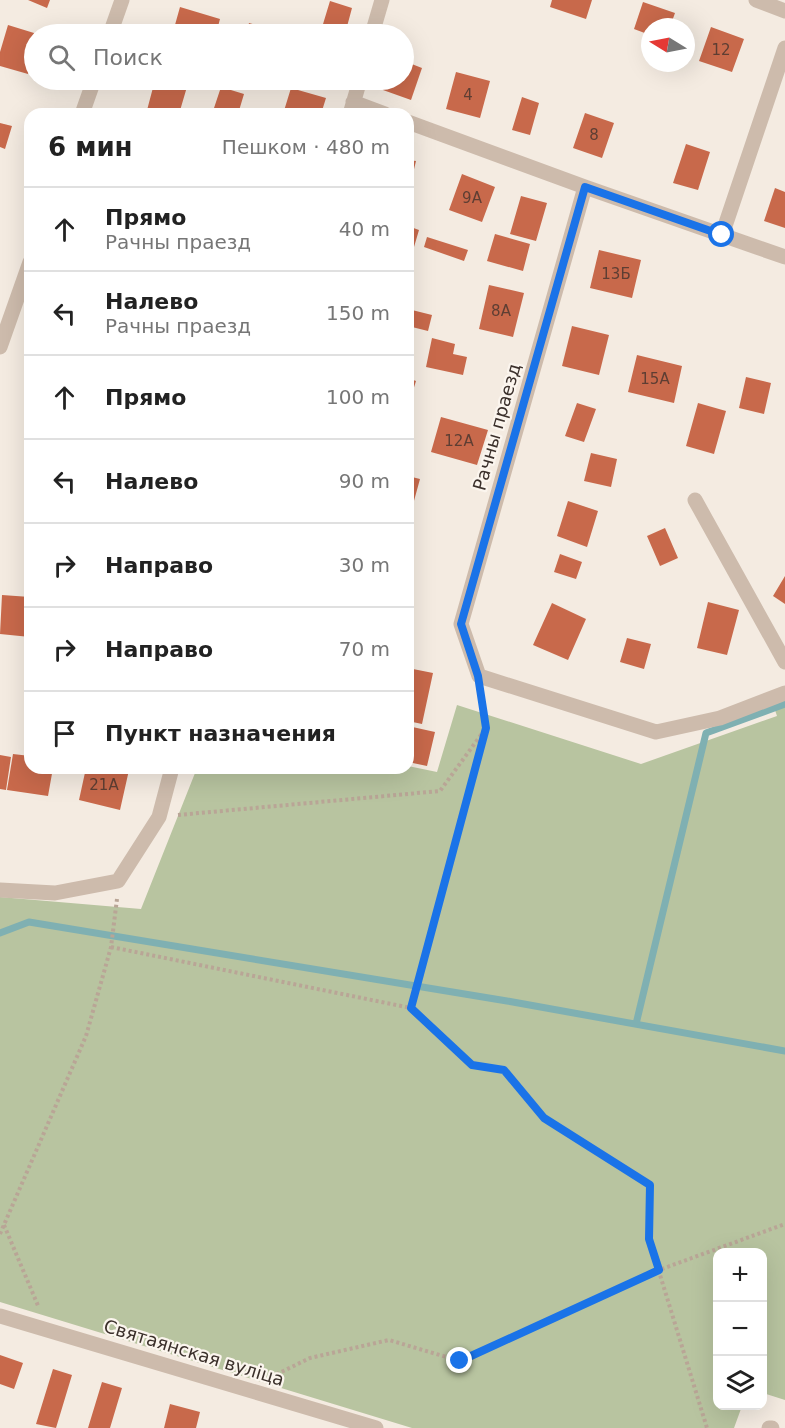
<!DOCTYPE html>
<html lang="ru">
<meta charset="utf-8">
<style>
:root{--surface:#fff;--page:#f2f2f2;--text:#222;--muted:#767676;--line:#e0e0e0}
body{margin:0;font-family:"DejaVu Sans",sans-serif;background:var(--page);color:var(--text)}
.controls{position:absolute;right:18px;bottom:18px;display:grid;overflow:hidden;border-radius:12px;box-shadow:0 6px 24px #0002}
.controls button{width:54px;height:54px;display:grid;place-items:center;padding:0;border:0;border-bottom:2px solid var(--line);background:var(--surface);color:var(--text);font:30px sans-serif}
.compass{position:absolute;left:641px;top:18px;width:54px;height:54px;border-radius:50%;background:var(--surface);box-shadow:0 6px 24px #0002;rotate:280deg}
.stop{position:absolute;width:18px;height:18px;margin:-14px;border:4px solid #1a73e8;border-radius:50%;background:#fff}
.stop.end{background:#1a73e8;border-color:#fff;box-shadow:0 2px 6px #0008}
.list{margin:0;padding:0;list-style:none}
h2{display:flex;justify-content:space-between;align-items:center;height:78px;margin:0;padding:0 24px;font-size:26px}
h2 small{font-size:20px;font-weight:400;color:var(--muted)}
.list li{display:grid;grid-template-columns:39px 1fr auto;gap:18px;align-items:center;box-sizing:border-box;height:84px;padding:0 24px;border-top:2px solid var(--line)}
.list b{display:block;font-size:22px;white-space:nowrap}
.list p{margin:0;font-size:20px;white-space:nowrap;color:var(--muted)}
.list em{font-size:20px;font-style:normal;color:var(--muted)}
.icon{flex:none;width:33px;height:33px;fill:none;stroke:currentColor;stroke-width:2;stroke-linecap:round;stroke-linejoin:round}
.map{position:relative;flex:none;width:785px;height:1428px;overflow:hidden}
.search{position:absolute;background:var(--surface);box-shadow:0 6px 24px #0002;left:24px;top:24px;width:390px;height:66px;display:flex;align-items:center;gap:15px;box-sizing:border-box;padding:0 21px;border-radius:33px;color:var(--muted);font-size:22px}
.panel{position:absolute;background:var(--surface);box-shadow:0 6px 24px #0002;left:24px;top:108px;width:390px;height:666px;border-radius:18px}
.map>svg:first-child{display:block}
.green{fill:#b8c4a0}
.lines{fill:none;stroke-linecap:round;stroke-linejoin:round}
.stream{stroke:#7fb0b2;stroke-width:7}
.building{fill:#c8694b}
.path{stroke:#b9a596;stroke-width:4;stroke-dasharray:3 3;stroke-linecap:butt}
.minor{stroke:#cdbbac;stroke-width:15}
.route{stroke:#1a73e8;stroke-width:8}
.labels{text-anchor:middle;stroke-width:4.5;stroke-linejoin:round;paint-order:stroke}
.number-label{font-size:15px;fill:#5e3e33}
.street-label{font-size:18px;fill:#3b302b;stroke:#fbf5ee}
</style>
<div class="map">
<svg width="785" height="1428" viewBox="0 0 785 1428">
<rect width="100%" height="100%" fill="#f4ebe1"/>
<!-- green -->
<path class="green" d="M457,705L641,764L777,716L775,710L785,707V1400L763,1393L762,1252H718V1406H742L734,1428H412L0,1302V897L141,909L197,768H408V766L437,772Z"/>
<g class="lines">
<!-- stream -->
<path class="stream" d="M0,933L29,922L507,1001L785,1051
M636,1024L706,733L785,704"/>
</g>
<!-- building -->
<path class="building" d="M28,0H50L47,8Z
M552,0H592L586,19L550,7Z
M330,1L352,8L345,34H320Z
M643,2L675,13L670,27H650V35L634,29Z
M180,7L220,19L216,34H181L173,32Z
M249,23L266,28L264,34H246Z
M8,25L34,33V51L28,74L0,66V52Z
M711,27L744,39L732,72L699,61Z
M404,61L422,68L411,100L383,90L387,80H404Z
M456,72L490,81L480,118L446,109Z
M155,80H189L179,114H146Z
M221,87L244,94L238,114H212Z
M291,88L326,98L321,114H283Z
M522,97L539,103L530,135L512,130Z
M585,113L614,123L602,158L573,148Z
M0,123L12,126L5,149L0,147Z
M686,144L710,152L698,190L673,183Z
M408,160L416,161L409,190H408Z
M462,174L495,187L482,222L449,210Z
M775,188L785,192V228L764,221Z
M521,196L547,203L536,241L510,234Z
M408,226L419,230L414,247L408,245Z
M495,234L530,244L523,271L487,261Z
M427,237L468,250L464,261L424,247Z
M599,250L641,260L632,298L590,288Z
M489,285L524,293L513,337L479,329Z
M408,309L432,315L428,331L408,326Z
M572,326L609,335L599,375L562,366Z
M432,338L455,344L453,354L467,357L463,375L426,367Z
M637,355L682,366L674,403L628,392Z
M746,377L771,383L764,414L739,408Z
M408,378L416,381L411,397L408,396Z
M577,403L596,409L584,442L565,436Z
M698,403L726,411L714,454L686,446Z
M441,417L488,430L477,465L431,452Z
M591,453L617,459L611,487L584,481Z
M408,476L420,479L409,519H408Z
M568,501L598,511L587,547L557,536Z
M665,528L678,558L660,566L647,536Z
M560,554L582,562L576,579L554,572Z
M785,576V604L773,596Z
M2,595L30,597V637L0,634Z
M708,602L739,610L727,655L697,648Z
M552,603L586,619L568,660L533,645Z
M627,638L651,644L644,669L620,662Z
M408,668L433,673L422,724L408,721Z
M408,726L435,732L427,766L408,762Z
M13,754L30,756V768H53L48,796L7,790Z
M0,755L11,757L6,790L0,789Z
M86,768H119L129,770L120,810L79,800Z
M0,1355L23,1363L14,1389L0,1384Z
M53,1369L72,1375L56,1428L36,1424Z
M102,1382L122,1388L110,1428H88Z
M170,1404L200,1412L196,1428H164Z"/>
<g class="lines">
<!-- path -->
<path class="path" d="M178,815L440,791L486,728L481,696
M111,947L411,1008L472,1065L504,1070L545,1118L650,1185L649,1239L707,1428
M411,1008L486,731
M4,1225L39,1308
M0,1234L86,1036L111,947L117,899
M271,1377L310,1358L389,1340L460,1361L659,1270L785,1224"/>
<!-- minor -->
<path class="minor" d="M756,0L785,11
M110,34L122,0
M372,34L382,0
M353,102L385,114
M82,114L94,80
M350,114L360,80
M408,122L585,187L785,257
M585,187L461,624L479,676L656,732L720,718L785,693
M722,235L785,48
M0,347L30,262
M695,500L785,662
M0,890L55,893L118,881L159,817L172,768
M0,1316L376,1428
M769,1428H772"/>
</g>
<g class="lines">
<!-- route -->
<path class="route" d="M460,1361L659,1270L649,1239L650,1185L544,1118L504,1070L472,1065L411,1008L486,728L478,676L461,624L585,187L722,235"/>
</g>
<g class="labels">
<!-- number labels -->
<g class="number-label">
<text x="721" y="55">12</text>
<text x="468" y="100">4</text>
<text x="594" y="140">8</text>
<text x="472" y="203">9А</text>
<text x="616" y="279">13Б</text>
<text x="501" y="316">8А</text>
<text x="655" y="384">15А</text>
<text x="459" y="446">12А</text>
<text x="104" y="790">21А</text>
</g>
<!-- street labels -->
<g class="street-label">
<text transform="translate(497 427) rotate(-74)" y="6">Рачны праезд</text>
<text transform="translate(194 1353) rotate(17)" y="6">Святаянская вуліца</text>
</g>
</g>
</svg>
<div class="controls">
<button>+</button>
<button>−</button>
<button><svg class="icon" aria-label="layers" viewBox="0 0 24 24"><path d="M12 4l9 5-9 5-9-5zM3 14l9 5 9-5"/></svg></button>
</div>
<svg class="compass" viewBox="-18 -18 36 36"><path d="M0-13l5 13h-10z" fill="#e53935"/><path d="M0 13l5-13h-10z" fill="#767676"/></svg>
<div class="stop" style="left:722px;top:235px"></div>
<div class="stop end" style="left:460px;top:1361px"></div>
<div class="search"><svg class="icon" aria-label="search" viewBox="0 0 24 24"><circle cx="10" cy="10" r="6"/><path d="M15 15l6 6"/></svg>Поиск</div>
<section class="panel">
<h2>6 мин<small>Пешком · 480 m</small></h2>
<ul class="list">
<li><svg class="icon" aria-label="ahead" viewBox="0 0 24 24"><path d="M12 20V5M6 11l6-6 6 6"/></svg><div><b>Прямо</b><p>Рачны праезд</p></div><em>40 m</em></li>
<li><svg class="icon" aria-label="left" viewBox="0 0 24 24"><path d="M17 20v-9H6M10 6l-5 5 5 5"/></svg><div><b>Налево</b><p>Рачны праезд</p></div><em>150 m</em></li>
<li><svg class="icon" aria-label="ahead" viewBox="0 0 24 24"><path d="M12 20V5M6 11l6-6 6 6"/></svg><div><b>Прямо</b></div><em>100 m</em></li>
<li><svg class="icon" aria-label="left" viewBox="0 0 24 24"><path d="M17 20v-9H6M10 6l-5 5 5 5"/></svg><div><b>Налево</b></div><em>90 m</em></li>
<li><svg class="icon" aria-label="right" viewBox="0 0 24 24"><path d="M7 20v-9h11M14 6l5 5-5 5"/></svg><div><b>Направо</b></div><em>30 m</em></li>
<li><svg class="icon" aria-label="right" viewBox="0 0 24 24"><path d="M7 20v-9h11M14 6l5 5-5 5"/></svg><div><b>Направо</b></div><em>70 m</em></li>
<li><svg class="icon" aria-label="arrive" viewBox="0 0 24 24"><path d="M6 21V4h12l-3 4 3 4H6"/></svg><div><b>Пункт назначения</b></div></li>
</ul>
</section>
</div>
